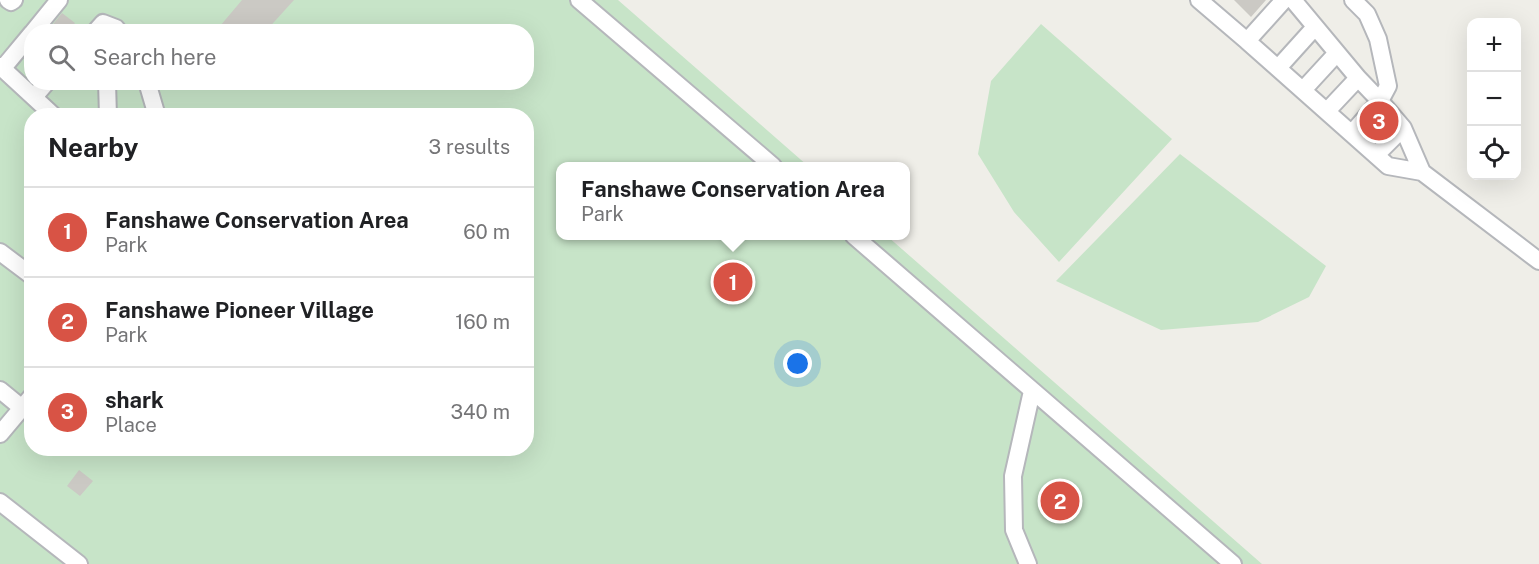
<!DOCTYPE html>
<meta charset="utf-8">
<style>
:root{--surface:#fff;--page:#f6f6f6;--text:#202124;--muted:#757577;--line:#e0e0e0;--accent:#d85345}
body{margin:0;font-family:"Public Sans",sans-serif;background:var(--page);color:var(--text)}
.controls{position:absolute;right:18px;top:18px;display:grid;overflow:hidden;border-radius:12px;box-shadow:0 6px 24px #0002}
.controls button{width:54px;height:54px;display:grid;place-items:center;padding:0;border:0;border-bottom:2px solid var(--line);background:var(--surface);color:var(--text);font:30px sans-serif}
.you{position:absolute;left:798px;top:364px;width:21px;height:21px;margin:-15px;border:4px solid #fff;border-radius:50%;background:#1a73e8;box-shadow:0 0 0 9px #1a73e833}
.badge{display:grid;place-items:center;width:39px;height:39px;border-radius:50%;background:var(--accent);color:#fff;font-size:20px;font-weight:700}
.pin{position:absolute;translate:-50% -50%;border:3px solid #fff;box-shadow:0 2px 6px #0006}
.popup{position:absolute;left:556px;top:162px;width:354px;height:78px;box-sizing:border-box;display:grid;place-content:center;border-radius:12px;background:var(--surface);filter:drop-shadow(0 2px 4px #0005);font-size:20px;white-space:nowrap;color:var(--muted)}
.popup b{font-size:22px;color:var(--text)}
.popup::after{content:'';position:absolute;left:50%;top:100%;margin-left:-12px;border:12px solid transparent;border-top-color:var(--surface)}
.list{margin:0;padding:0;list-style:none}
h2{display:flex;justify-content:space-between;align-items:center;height:78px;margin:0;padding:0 24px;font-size:26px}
h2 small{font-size:20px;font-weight:400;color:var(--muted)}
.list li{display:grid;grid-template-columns:39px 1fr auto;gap:18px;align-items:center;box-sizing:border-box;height:90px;padding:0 24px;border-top:2px solid var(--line)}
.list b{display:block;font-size:22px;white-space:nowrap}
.list p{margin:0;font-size:20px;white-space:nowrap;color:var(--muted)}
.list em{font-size:20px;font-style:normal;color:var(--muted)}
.icon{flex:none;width:33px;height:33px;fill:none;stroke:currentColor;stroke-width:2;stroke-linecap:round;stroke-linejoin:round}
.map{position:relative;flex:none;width:1539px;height:564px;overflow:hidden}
.search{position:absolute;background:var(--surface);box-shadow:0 6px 24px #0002;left:24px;top:24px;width:510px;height:66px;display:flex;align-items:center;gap:15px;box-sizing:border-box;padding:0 21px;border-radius:24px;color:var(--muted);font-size:22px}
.panel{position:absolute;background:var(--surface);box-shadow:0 6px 24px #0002;left:24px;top:108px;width:510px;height:348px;border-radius:24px}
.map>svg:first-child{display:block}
.green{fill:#c7e4c8;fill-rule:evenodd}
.building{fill:#cbc9c4}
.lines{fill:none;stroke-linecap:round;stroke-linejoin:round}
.minor-casing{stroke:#b5b7bb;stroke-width:20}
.minor{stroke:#fff;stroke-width:16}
</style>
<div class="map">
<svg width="1539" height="564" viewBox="0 0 1539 564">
<rect width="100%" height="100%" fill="#efeee8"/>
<!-- green -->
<path class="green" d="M0,0H618L808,166H560V236H887L1262,564H0ZM32,32H526V82H32ZM32,116H526V448H32Z
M1041,24L1172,139L1059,262L1014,212L978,154L991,81Z
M1180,154L1326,266L1309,297L1258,322L1161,330L1056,281Z"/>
<!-- building -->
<path class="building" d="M242,0H294L265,32H215Z
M1234,0H1266L1251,17Z
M62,13L75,23L68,32H54L50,28Z
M79,470L93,481L80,496L67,486Z"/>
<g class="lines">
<defs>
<path id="minor" d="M8,0L11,2L14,0
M579,0L773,166
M1199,0L1247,41L1284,0
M1293,0L1358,78L1380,101L1352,133
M1353,0L1367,14L1378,39L1388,86L1380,101L1403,128L1422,172
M33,32L59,0
M95,32L103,23L116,28L119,32
M1247,41L1388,166L1422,172L1539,261
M0,66L54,116
M3,68L32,33
M1278,68L1315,27
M107,82L108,116
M147,82L157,116
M1303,90L1337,53
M34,97L47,82
M1327,111L1358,78
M1376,155L1403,128
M854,236L1233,564
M0,252L32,276
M0,390L22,408
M0,434L32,396
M0,502L79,564
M1028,564L1014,530L1013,476L1032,391"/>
</defs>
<!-- minor casing -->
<use href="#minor" class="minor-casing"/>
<!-- minor -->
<use href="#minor" class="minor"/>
</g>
</svg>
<div class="controls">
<button>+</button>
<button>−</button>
<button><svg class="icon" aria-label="locate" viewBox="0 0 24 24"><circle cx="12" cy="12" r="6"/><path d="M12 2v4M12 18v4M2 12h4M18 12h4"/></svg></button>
</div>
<div class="you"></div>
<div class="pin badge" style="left:733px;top:282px">1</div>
<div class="popup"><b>Fanshawe Conservation Area</b>Park</div>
<div class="pin badge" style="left:1060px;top:501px">2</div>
<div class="pin badge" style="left:1379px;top:121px">3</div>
<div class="search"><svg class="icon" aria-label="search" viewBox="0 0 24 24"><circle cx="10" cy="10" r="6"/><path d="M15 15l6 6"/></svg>Search here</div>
<section class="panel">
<h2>Nearby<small>3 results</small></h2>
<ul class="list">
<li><span class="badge">1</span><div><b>Fanshawe Conservation Area</b><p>Park</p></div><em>60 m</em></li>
<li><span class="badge">2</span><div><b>Fanshawe Pioneer Village</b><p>Park</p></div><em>160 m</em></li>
<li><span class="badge">3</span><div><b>shark</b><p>Place</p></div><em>340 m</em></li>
</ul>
</section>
</div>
